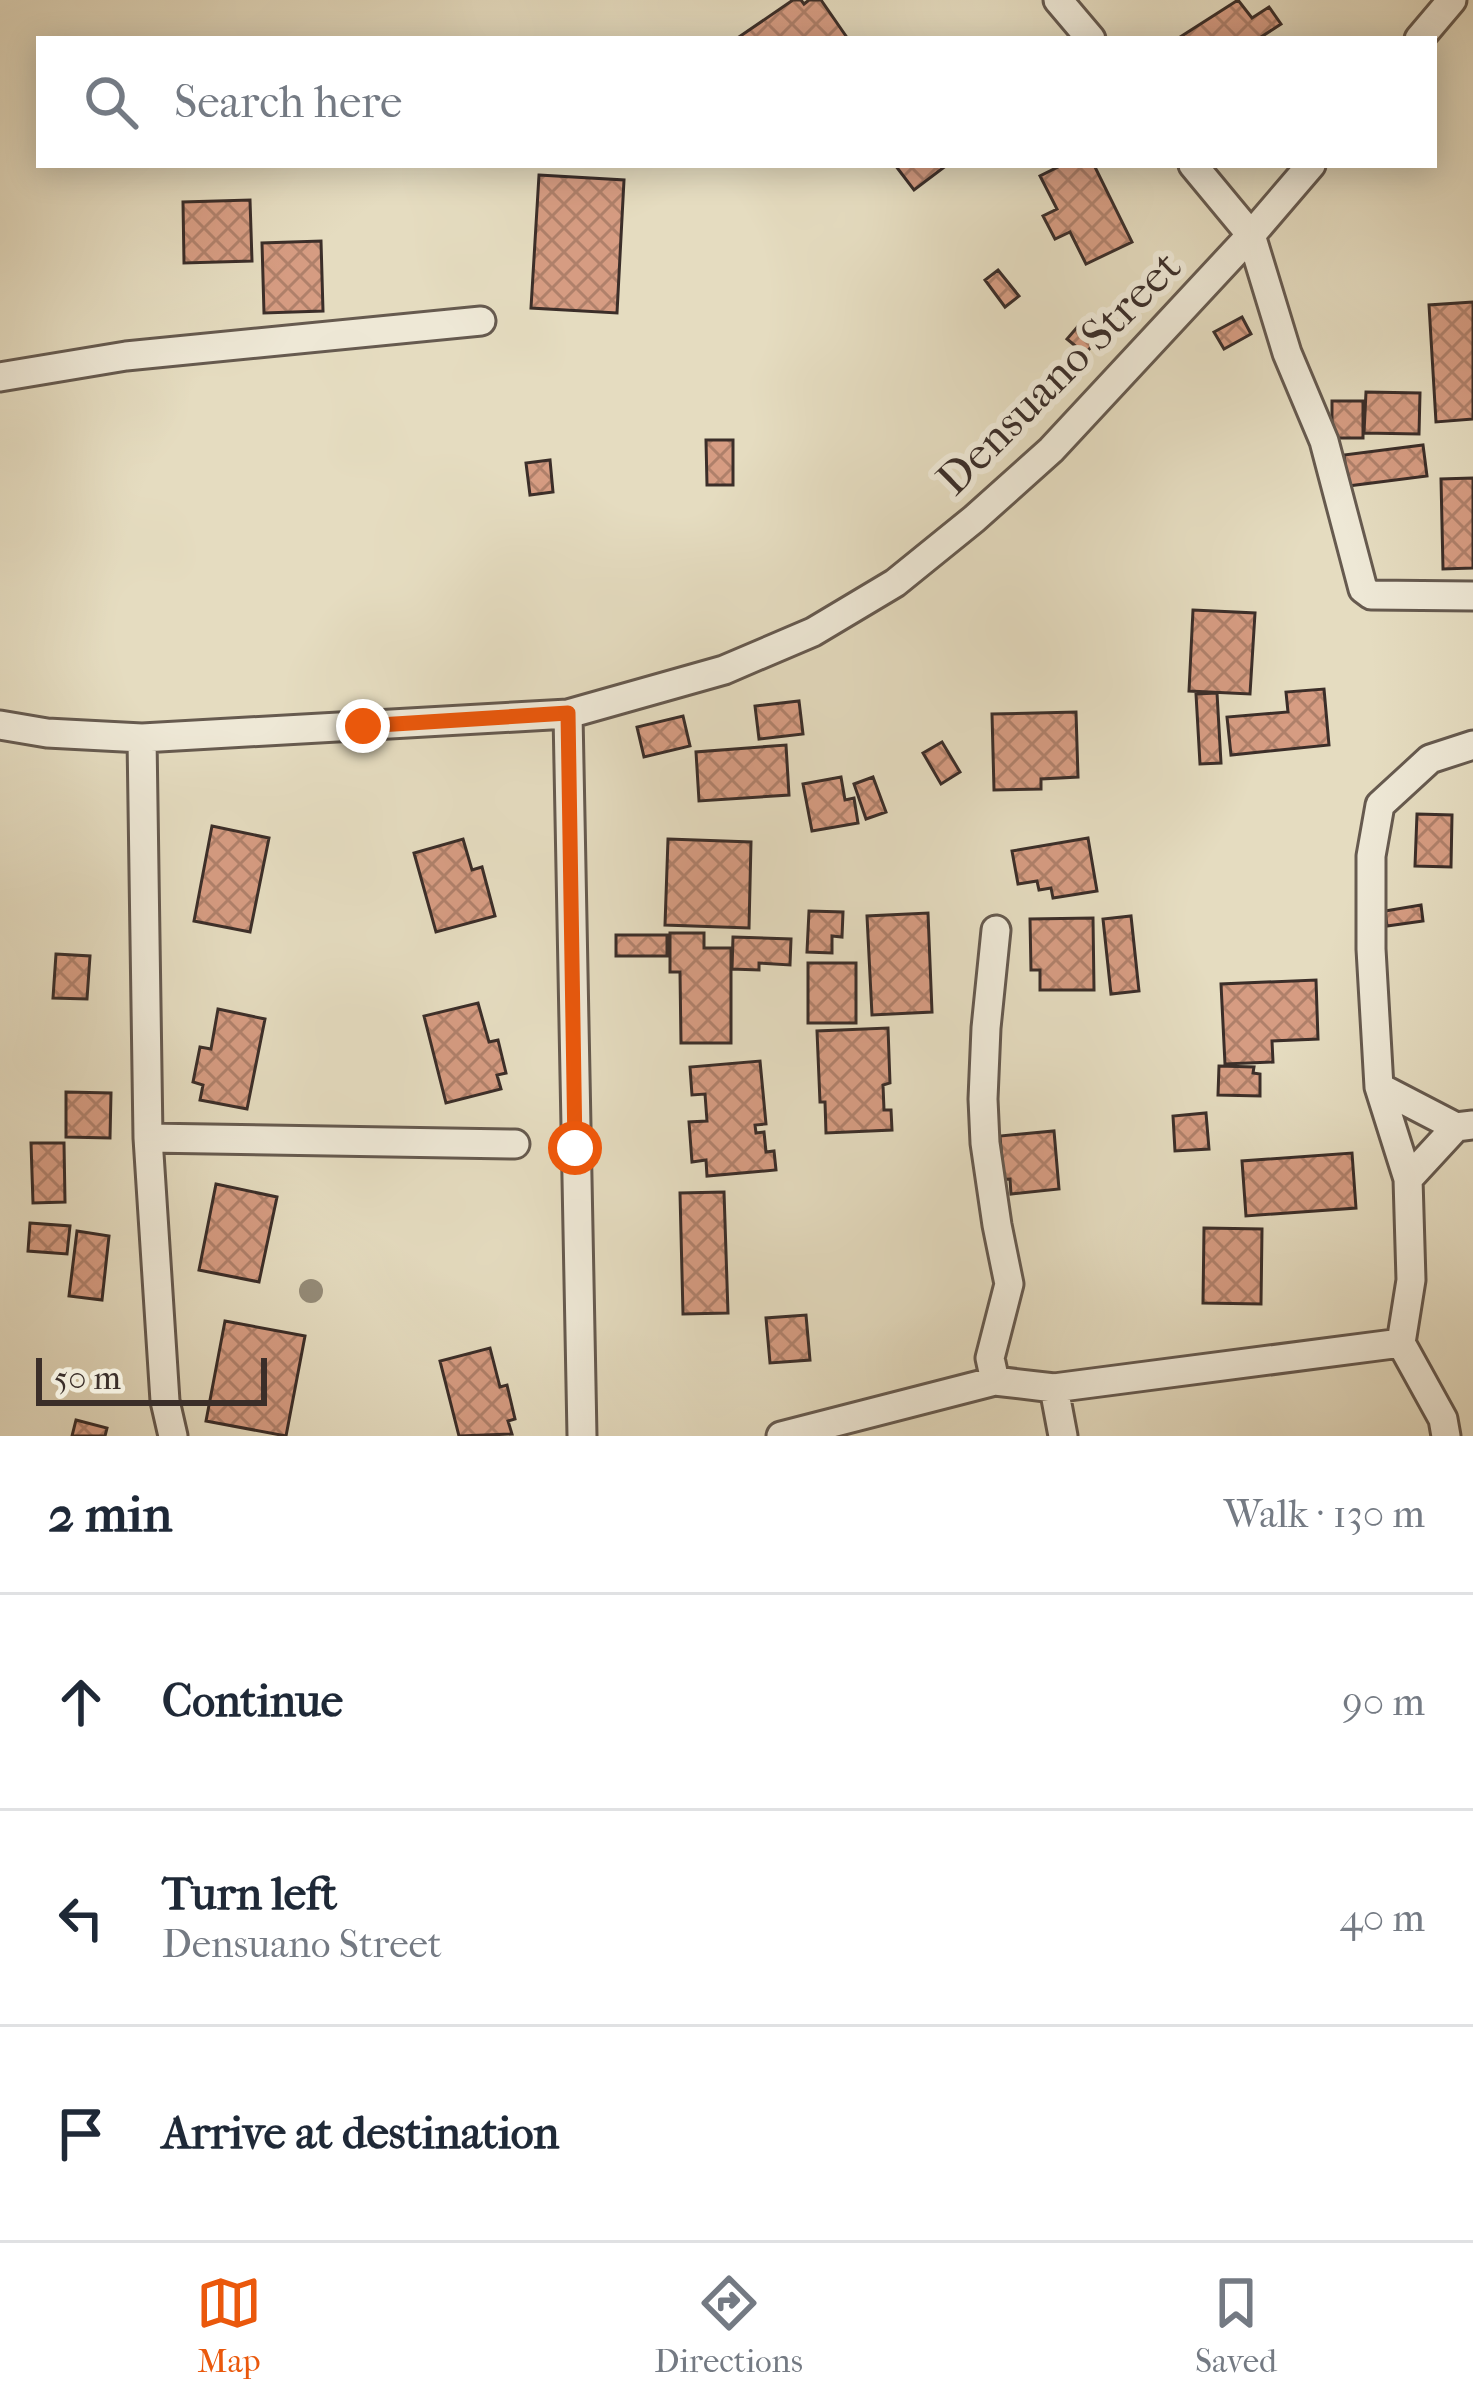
<!DOCTYPE html>
<meta charset="utf-8">
<style>
:root{--surface:#fff;--page:#f6f6f7;--text:#1f2937;--muted:#747a83;--line:#e0e1e3;--accent:#ea580c}
body{margin:0;font-family:"IM FELL French Canon",serif;background:var(--page);color:var(--text)}
.scale{position:absolute;left:36px;bottom:30px;width:231px;box-sizing:border-box;padding-left:12px;border:6px solid #3b2e29;border-top:0;font-size:33px;line-height:42px;white-space:nowrap;color:#3b2e29;-webkit-text-stroke:9px #eee8d6;paint-order:stroke}
.stop{position:absolute;width:36px;height:36px;margin:-27px;border:9px solid #ea580c;border-radius:50%;background:#fff}
.stop.end{background:#ea580c;border-color:#fff;box-shadow:0 3px 12px #0008}
.list{margin:0;padding:0;list-style:none}
h2{display:flex;justify-content:space-between;align-items:center;height:156px;margin:0;padding:0 48px;font-size:51px}
h2 small{font-size:39px;font-weight:400;color:var(--muted)}
.list li{display:grid;grid-template-columns:78px 1fr auto;gap:36px;align-items:center;box-sizing:border-box;height:216px;padding:0 48px;border-top:3px solid var(--line)}
.list b{display:block;font-size:45px;white-space:nowrap}
.list p{margin:0;font-size:39px;white-space:nowrap;color:var(--muted)}
.list em{font-size:39px;font-style:normal;color:var(--muted)}
.icon{flex:none;width:66px;height:66px;fill:none;stroke:currentColor;stroke-width:2;stroke-linecap:round;stroke-linejoin:round}
.map{position:relative;flex:none;width:1473px;height:1436px;overflow:hidden}
.search{position:absolute;background:var(--surface);box-shadow:0 6px 30px #0003;left:36px;right:36px;top:36px;height:132px;display:flex;align-items:center;gap:30px;box-sizing:border-box;padding:0 42px;border-radius:0px;color:var(--muted);font-size:45px}
.sheet{height:804px;background:var(--surface)}
nav{display:flex;justify-content:space-around;align-items:center;box-sizing:border-box;height:168px;border-top:3px solid var(--line);background:var(--surface);font-size:33px;color:var(--muted)}
nav a{display:grid;justify-items:center;gap:6px}
nav .on{color:var(--accent)}
.map>svg:first-child{display:block}
.building{fill:url(#building-cross-hatch);stroke:#3b2e29;stroke-width:3}
.lines{fill:none;stroke-linecap:round;stroke-linejoin:round}
.street-casing{stroke:#665a4f;stroke-width:33}
.street{stroke:#eee8d6;stroke-width:27}
.tree{fill:#958c79}
.route{stroke:#ea580c;stroke-width:15}
.labels{text-anchor:middle;stroke-width:12;stroke-linejoin:round;paint-order:stroke}
.street-label{font-size:45px;fill:#3b2e29;stroke:#eee8d6}
</style>
<div class="map">
<svg width="1473" height="1436" viewBox="0 0 1473 1436">
<defs>
<pattern id="building-cross-hatch" width="8" height="8" patternUnits="userSpaceOnUse" patternTransform="scale(3)"><rect width="8" height="8" fill="#d69c82"/><path d="M0 0l8 8M0 8l8-8" fill="none" stroke="#af806a"/></pattern>
</defs>
<rect width="100%" height="100%" fill="#e5dcc0"/>
<filter id="stains"><feTurbulence type="fractalNoise" baseFrequency=".00167" numOctaves="4"/><feColorMatrix values="0 0 0 0 .2 0 0 0 0 .09 0 0 0 0 .02 0 0 0 .5 -.17"/></filter>
<radialGradient id="worn" r=".72"><stop offset=".6" stop-color="#630" stop-opacity="0"/><stop offset="1" stop-color="#630" stop-opacity=".3"/></radialGradient>
<!-- building -->
<path class="building" d="M793,0H801L804,4L809,0H821L848,39H736Z
M1238,0L1252,18L1269,7L1281,24L1258,39H1177Z
M895,165H947L914,190Z
M1062,165H1094L1132,242L1086,264L1070,232L1055,239L1043,216L1057,209L1040,176Z
M539,175L624,180L617,313L531,308Z
M250,200L252,261L184,263L183,202Z
M321,241L323,311L264,313L262,243Z
M998,270L1019,296L1005,307L985,280Z
M1473,302V419L1436,422L1429,305Z
M1242,317L1251,334L1224,349L1214,332Z
M1079,325L1097,340L1085,354L1067,339Z
M1366,392L1420,393L1419,434L1364,433Z
M1332,401H1363V438H1332Z
M706,440H733V485H707Z
M1423,445L1427,476L1348,486L1344,455Z
M550,460L553,492L530,495L526,463Z
M1473,478V568L1443,569L1441,479Z
M1193,610L1255,613L1250,694L1189,691Z
M1324,689L1329,745L1231,755L1227,717L1288,712L1286,692Z
M1217,693L1221,763L1200,764L1196,694Z
M799,701L803,734L759,739L755,706Z
M1076,712L1078,777L1041,779V789L994,790L992,714Z
M683,716L690,746L644,757L637,727Z
M942,742L960,772L941,784L923,753Z
M786,745L789,795L699,801L696,752Z
M841,777L845,800L854,798L858,823L812,831L803,784Z
M873,777L886,812L866,819L854,784Z
M1417,814L1452,815L1451,867L1415,866Z
M212,826L269,838L250,932L194,921Z
M1088,838L1097,891L1053,898L1051,888L1039,890L1037,881L1018,884L1012,851Z
M463,839L472,870L482,867L495,916L436,932L414,853Z
M668,839L751,842L749,928L665,925Z
M1421,905L1423,921L1387,926L1385,911Z
M809,911L843,912L842,937L832,936V953L807,952Z
M928,913L932,1012L872,1015L867,916Z
M1131,916L1139,991L1111,994L1103,919Z
M1093,918L1094,990H1040V970H1031L1030,919Z
M670,933H704V948H731V1043H681L680,972H670Z
M616,935H667V956H616Z
M733,937L791,939L790,965L759,963V970L732,969Z
M56,954L90,956L87,999L53,998Z
M808,963H856V1023H808Z
M1316,980L1318,1039L1272,1041L1273,1062L1225,1064L1221,984Z
M478,1003L489,1042L498,1040L506,1073L497,1075L501,1089L446,1103L424,1016Z
M218,1009L265,1019L247,1109L200,1100L203,1085L193,1082L200,1047L211,1049Z
M888,1028L890,1083L883,1085L884,1110H891L892,1130L826,1133L825,1102H820L817,1031Z
M760,1061L766,1124L755,1125L756,1133L764,1132L766,1152L774,1151L776,1170L707,1176L706,1160L692,1162L689,1122L707,1121L705,1094L692,1095L690,1067Z
M1219,1066L1254,1067L1253,1073L1260,1074V1096L1218,1095Z
M66,1092L111,1093L110,1138L66,1137Z
M1206,1113L1209,1149L1175,1151L1173,1116Z
M1054,1131L1059,1189L1011,1194L1010,1179L993,1180L992,1161L1002,1160L1000,1136Z
M31,1143H64L65,1202L33,1203Z
M1352,1153L1356,1208L1246,1216L1242,1161Z
M216,1184L277,1197L259,1282L199,1270Z
M724,1192L728,1313L683,1314L680,1193Z
M30,1223L70,1226L67,1254L28,1251Z
M1204,1228L1262,1229L1261,1304L1203,1303Z
M77,1231L109,1236L102,1300L69,1296Z
M806,1315L810,1360L770,1363L766,1318Z
M225,1321L305,1336L286,1436L206,1421Z
M490,1348L500,1387L507,1385L515,1419L508,1421L512,1434L459,1436L440,1361Z
M76,1420L107,1428L105,1436H72Z"/>
<g class="lines">
<defs>
<path id="street" d="M1058,0L1091,39
M1419,39L1452,0
M1193,165L1251,235L1287,353L1324,441L1363,589L1371,595L1473,596
M0,377L126,356L481,321
M568,714L582,1436
M0,725L47,733L142,738L568,714L724,670L813,632L895,583L974,519L1051,450L1251,235L1311,165
M142,738L148,1138L165,1401L173,1436
M1379,1087L1456,1127L1473,1125
M148,1138L515,1144
M1408,1179L1456,1127
M995,1381L990,1358L1009,1284L997,1225L985,1143L983,1099L986,1028L996,930
M1054,1388L1063,1436
M781,1436L995,1381L1054,1388L1401,1343
M1446,1436L1443,1419L1401,1343L1411,1280L1408,1179L1379,1087L1371,949V856L1380,805L1430,759L1473,745"/>
</defs>
<!-- street casing -->
<use href="#street" class="street-casing"/>
<!-- street -->
<use href="#street" class="street"/>
</g>
<!-- trees -->
<circle class="tree" cx="311" cy="1291" r="12"/>
<g class="lines">
<!-- route -->
<path class="route" d="M363,726L568,713L575,1148"/>
</g>
<g class="labels">
<!-- street labels -->
<g class="street-label">
<text transform="translate(1058 372) rotate(-45)" y="16">Densuano Street</text>
</g>
</g>
<rect width="100%" height="100%" filter="url(#stains)"/>
<rect width="100%" height="100%" fill="url(#worn)"/>
</svg>
<div class="scale">50 m</div>
<div class="stop" style="left:575px;top:1148px"></div>
<div class="stop end" style="left:363px;top:726px"></div>
<div class="search"><svg class="icon" aria-label="search" viewBox="0 0 24 24"><circle cx="10" cy="10" r="6"/><path d="M15 15l6 6"/></svg>Search here</div>
</div>
<section class="sheet">
<h2>2 min<small>Walk · 130 m</small></h2>
<ul class="list">
<li><svg class="icon" aria-label="ahead" viewBox="0 0 24 24"><path d="M12 20V5M6 11l6-6 6 6"/></svg><div><b>Continue</b></div><em>90 m</em></li>
<li><svg class="icon" aria-label="left" viewBox="0 0 24 24"><path d="M17 20v-9H6M10 6l-5 5 5 5"/></svg><div><b>Turn left</b><p>Densuano Street</p></div><em>40 m</em></li>
<li><svg class="icon" aria-label="arrive" viewBox="0 0 24 24"><path d="M6 21V4h12l-3 4 3 4H6"/></svg><div><b>Arrive at destination</b></div></li>
</ul>
</section>
<nav>
<a class="on"><svg class="icon" aria-label="map" viewBox="0 0 24 24"><path d="M3 6l6-2 6 2 6-2v14l-6 2-6-2-6 2zM9 4v14M15 6v14"/></svg>Map</a>
<a><svg class="icon" aria-label="directions" viewBox="0 0 24 24"><path d="M12 3l9 9-9 9-9-9zM9 14v-3h6M13 9l2 2-2 2"/></svg>Directions</a>
<a><svg class="icon" aria-label="saved" viewBox="0 0 24 24"><path d="M7 4h10v16l-5-4-5 4z"/></svg>Saved</a>
</nav>
